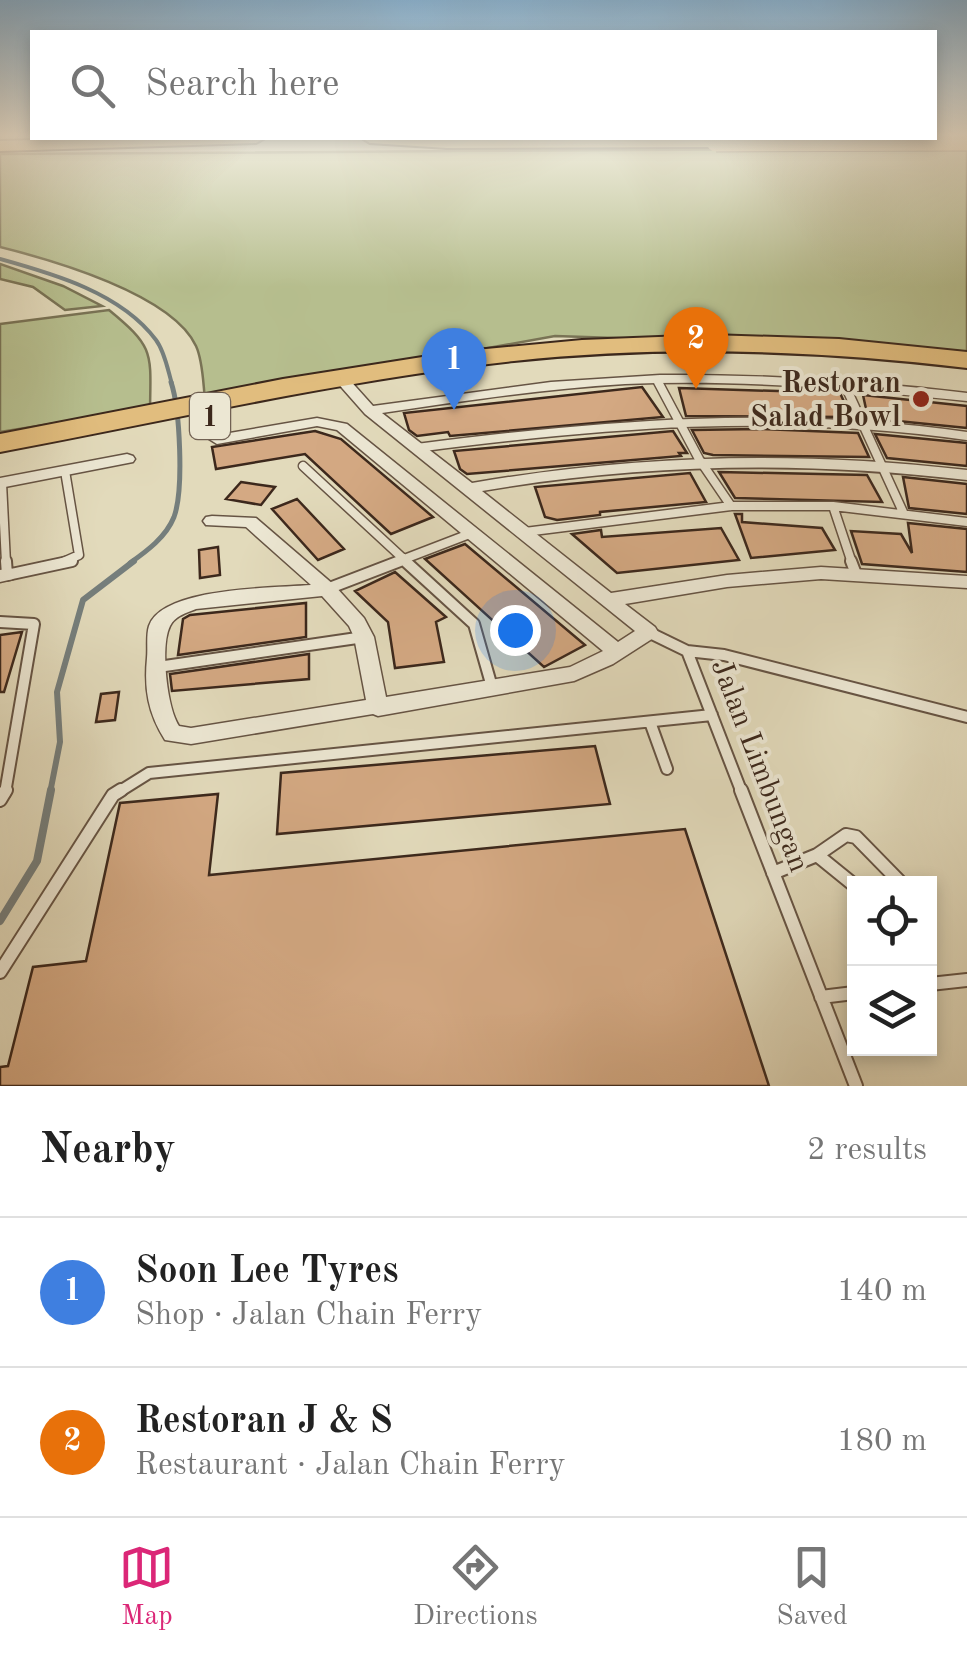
<!DOCTYPE html>
<meta charset="utf-8">
<style>
:root{--surface:#fff;--page:#f2f2f2;--text:#222;--muted:#767676;--line:#e0e0e0;--accent:#db2777}
body{margin:0;font-family:"Old Standard TT",serif;background:var(--page);color:var(--text)}
.controls{position:absolute;right:30px;bottom:30px;display:grid;overflow:hidden;border-radius:0px;box-shadow:0 5px 15px #0003}
.controls button{width:90px;height:90px;display:grid;place-items:center;padding:0;border:0;border-bottom:2px solid var(--line);background:var(--surface);color:var(--text);font:50px sans-serif}
.you{position:absolute;left:515px;top:630px;width:35px;height:35px;margin:-25px;border:8px solid #fff;border-radius:50%;background:#1a73e8;box-shadow:0 0 0 15px #1a73e833}
.badge{display:grid;place-items:center;width:65px;height:65px;border-radius:50%;background:var(--accent);color:#fff;font-size:32px;font-weight:700}
.pin{position:absolute;translate:-50% -82px;filter:drop-shadow(0 2px 5px #0008)}
.pin::after{content:'';position:absolute;top:52px;width:35px;height:30px;background:inherit;clip-path:polygon(0 0,100% 0,50% 100%)}
.list{margin:0;padding:0;list-style:none}
h2{display:flex;justify-content:space-between;align-items:center;height:130px;margin:0;padding:0 40px;font-size:42px}
h2 small{font-size:32px;font-weight:400;color:var(--muted)}
.list li{display:grid;grid-template-columns:65px 1fr auto;gap:30px;align-items:center;box-sizing:border-box;height:150px;padding:0 40px;border-top:2px solid var(--line)}
.list b{display:block;font-size:38px;white-space:nowrap}
.list p{margin:0;font-size:32px;white-space:nowrap;color:var(--muted)}
.list em{font-size:32px;font-style:normal;color:var(--muted)}
.icon{flex:none;width:55px;height:55px;fill:none;stroke:currentColor;stroke-width:2;stroke-linecap:round;stroke-linejoin:round}
.map{position:relative;flex:none;width:967px;height:1086px;overflow:hidden}
.search{position:absolute;background:var(--surface);box-shadow:0 5px 15px #0003;left:30px;right:30px;top:30px;height:110px;display:flex;align-items:center;gap:25px;box-sizing:border-box;padding:0 35px;border-radius:0px;color:var(--muted);font-size:38px}
.sheet{height:430px;background:var(--surface)}
nav{display:flex;justify-content:space-around;align-items:center;box-sizing:border-box;height:140px;border-top:2px solid var(--line);background:var(--surface);font-size:28px;color:var(--muted)}
nav a{display:grid;justify-items:center;gap:5px}
nav .on{color:var(--accent)}
.map>svg:first-child{display:block}
.green{fill:#b6be8e;stroke:#797355;stroke-width:2.5}
.lines{fill:none;stroke-linecap:round;stroke-linejoin:round}
.stream-far3{stroke:#757e7c;stroke-width:4}
.stream-far2{stroke:#757e7c;stroke-width:5}
.stream-far1{stroke:#757e7c;stroke-width:6}
.stream{stroke:#757e7c;stroke-width:8}
.building{fill:#d4a983;stroke:#3c281c;stroke-width:2.5}
.lane-far3-casing{stroke:#665444;stroke-width:9}
.lane-far2-casing{stroke:#665444;stroke-width:11}
.lane-far1-casing{stroke:#665444;stroke-width:14}
.lane-casing{stroke:#665444;stroke-width:16}
.street-casing{stroke:#665444;stroke-width:3}
.highway-casing{stroke:#3c281c;stroke-width:4}
.lane-far3{stroke:#ece7d3;stroke-width:6}
.lane-far2{stroke:#ece7d3;stroke-width:8}
.lane-far1{stroke:#ece7d3;stroke-width:10}
.lane{stroke:#ece7d3;stroke-width:12}
.street{fill:#ece7d3;fill-rule:evenodd}
.highway{fill:#e1bd7e;fill-rule:evenodd}
.highway-bridge-casing{stroke:#3c281c;stroke-width:21;stroke-linecap:butt}
.highway-bridge{stroke:#e1bd7e;stroke-width:19}
.poi-dot{fill:#8f2418;stroke:#ece7d3;stroke-width:4}
.labels{text-anchor:middle;stroke-width:8;stroke-linejoin:round;paint-order:stroke}
.shield{fill:#ece7d3;stroke:#716153;stroke-width:2.5}
.shield-label{font-size:28px;font-weight:bold;fill:#3c281c}
.poi-label{font-size:30px;font-weight:bold;fill:#3c281c;stroke:#ece7d3;text-anchor:end}
.street-label{font-size:30px;fill:#3c281c;stroke:#ece7d3}
</style>
<div class="map">
<svg width="967" height="1086" viewBox="0 0 967 1086">
<rect width="100%" height="100%" fill="#e2dabb"/>
<filter id="stains"><feTurbulence type="fractalNoise" baseFrequency=".002" numOctaves="4"/><feColorMatrix values="0 0 0 0 .2 0 0 0 0 .09 0 0 0 0 .02 0 0 0 .5 -.17"/></filter>
<radialGradient id="worn" r=".72"><stop offset=".6" stop-color="#630" stop-opacity="0"/><stop offset="1" stop-color="#630" stop-opacity=".3"/></radialGradient>
<!-- green -->
<path class="green" d="M961,148L967,150V353L927,348L555,336L205,399C203,383 203,361 196,346C172,294 52,260 0,247V154Z
M0,264L63,286L102,306L65,310L33,287L0,279Z
M109,310C154,347 151,352 150,408L0,432V324Z"/>
<g class="lines">
<!-- stream-far3 -->
<path class="stream-far3" d="M0,259C54,274 121,293 156,340C165,352 168,371 172,384"/>
<!-- stream-far2 -->
<path class="stream-far2" d="M130,563C147,551 166,537 174,517C184,490 180,409 171,382"/>
<!-- stream-far1 -->
<path class="stream-far1" d="M50,793L60,742L57,692L83,600L134,561"/>
<!-- stream -->
<path class="stream" d="M0,921L37,861L51,790"/>
</g>
<!-- building -->
<path class="building" d="M642,387L663,417L450,436L448,432L417,436L409,430L404,413Z
M679,388L840,393L851,417L686,416Z
M863,395L967,406V428L868,418Z
M760,429L858,433L869,457L713,455L704,453L692,430Z
M315,431L341,439L433,517L391,534L305,454L216,469L212,447Z
M673,431L687,453H679L681,456L467,474L460,469L454,451Z
M875,434L967,443V466L887,458Z
M719,472L867,475L882,502L735,498Z
M690,473L706,502L600,512V515L557,520L545,517L535,487Z
M903,477L967,484V514L909,508Z
M241,482L275,487L261,505L226,499Z
M297,499L344,549L318,560L272,509Z
M735,514H742V522L822,528L835,550L751,558Z
M908,523L967,529V572L862,564L851,531L901,534L912,553Z
M721,528L739,560L617,573L572,534L601,530L602,537Z
M465,544L585,645L544,667L425,559Z
M218,547L220,575L200,578L199,550Z
M395,572L446,617L436,622L444,662L395,668L388,622L355,591Z
M306,603V637L178,655L183,619L190,615Z
M22,632L4,692H0V635Z
M309,654V679L172,691L170,674Z
M119,692L115,720L96,722L101,694Z
M595,746L610,804L277,834L281,773Z
M218,794L209,875L685,829L769,1086H0V1067L8,1066L33,967L86,961L120,803Z"/>
<g class="lines">
<defs>
<path id="lane-far3" d="M657,379L660,384"/>
<path id="lane-far2" d="M658,382L699,459L731,506
M844,383L903,512
M417,448C600,424 783,409 967,436
M303,466L408,563
M2,483L6,563
M833,506L852,563
M525,532L731,506H833L967,522
M61,563L79,555L65,471
M394,563L472,533"/>
<path id="lane-far1" d="M6,561L7,575L72,561
M405,561L474,624L492,687
M851,561L856,574
M327,589L400,561
M0,622L34,624L5,793
M648,632L687,651L724,655L967,717
M687,651L742,793
M158,667L364,637
M650,722L667,769
M117,793L149,773L712,715"/>
<path id="lane" d="M741,790L856,1086
M0,800L6,790
M817,855L854,885
M773,873L817,855L846,835L856,837L902,884
M0,972L113,795L121,790
M930,984L967,980
M821,997L854,993"/>
<path id="street" d="M660,375C763,374 865,381 967,393V401C853,389 739,379 625,384C543,389 463,401 382,413L472,483C640,454 798,451 967,470V480C804,461 644,463 482,491L611,593L727,575L821,567L967,576V588L821,579L727,587L625,604L655,627L658,632L655,637L613,664L574,681L378,716L373,714L191,744L165,740C148,713 144,689 147,658C148,648 146,635 149,626C162,587 275,588 311,585L246,527L206,525L203,521L206,517L212,516L256,518L334,585L364,618L374,637L386,697L570,667L603,651L337,430L317,426L217,444L209,439L212,436L317,418L347,424L618,642L635,631L365,414L335,380L342,376L347,377L373,406L551,382ZM322,596L349,626L354,637L366,700L191,728L179,726C167,708 160,646 170,626C175,616 186,613 196,609Z
M127,454L133,456L135,459L133,462L0,488V478Z
M7,569L16,575L13,579L0,582V570Z"/>
<path id="highway" d="M106,138H265L256,143L0,151V141Z
M362,138H719L725,142L716,147L447,148L370,143Z
M710,335L839,339L967,352V368C816,350 665,345 514,361C341,380 171,420 0,452V434L283,379L454,352L582,340Z"/>
</defs>
<!-- lane-far3 casing -->
<use href="#lane-far3" class="lane-far3-casing"/>
<!-- lane-far2 casing -->
<use href="#lane-far2" class="lane-far2-casing"/>
<!-- lane-far1 casing -->
<use href="#lane-far1" class="lane-far1-casing"/>
<!-- lane casing -->
<use href="#lane" class="lane-casing"/>
<!-- street casing -->
<use href="#street" class="street-casing"/>
<!-- highway casing -->
<use href="#highway" class="highway-casing"/>
<!-- lane-far3 -->
<use href="#lane-far3" class="lane-far3"/>
<!-- lane-far2 -->
<use href="#lane-far2" class="lane-far2"/>
<!-- lane-far1 -->
<use href="#lane-far1" class="lane-far1"/>
<!-- lane -->
<use href="#lane" class="lane"/>
<!-- street -->
<use href="#street" class="street"/>
<!-- highway -->
<use href="#highway" class="highway"/>
<defs>
<path id="highway-bridge" d="M716,142L967,141"/>
</defs>
<!-- highway-bridge casing -->
<use href="#highway-bridge" class="highway-bridge-casing"/>
<!-- highway-bridge -->
<use href="#highway-bridge" class="highway-bridge"/>
</g>
<!-- sky -->
<linearGradient id="sky" x2="0" y2="1"><stop stop-color="#89b5d6"/><stop offset="0.47" stop-color="#f2eee0"/><stop offset="1" stop-color="#f2eee0" stop-opacity="0"/></linearGradient>
<rect width="967" height="287" fill="url(#sky)"/>
<!-- markers -->
<circle class="poi-dot" cx="921" cy="399" r="10"/>
<g class="labels">
<!-- shield labels -->
<rect class="shield" x="190" y="393" width="40" height="46" rx="8"/>
<g class="shield-label">
<text x="210" y="426">1</text>
</g>
<!-- poi labels -->
<g class="poi-label">
<text x="901" y="392">Restoran<tspan x="901" dy="34">Salad Bowl</tspan></text>
</g>
<!-- street labels -->
<g class="street-label">
<text transform="translate(761 765) rotate(69)" y="10">Jalan Limbungan</text>
</g>
</g>
<rect width="100%" height="100%" filter="url(#stains)"/>
<rect width="100%" height="100%" fill="url(#worn)"/>
</svg>
<div class="controls">
<button><svg class="icon" aria-label="locate" viewBox="0 0 24 24"><circle cx="12" cy="12" r="6"/><path d="M12 2v4M12 18v4M2 12h4M18 12h4"/></svg></button>
<button><svg class="icon" aria-label="layers" viewBox="0 0 24 24"><path d="M12 4l9 5-9 5-9-5zM3 14l9 5 9-5"/></svg></button>
</div>
<div class="you"></div>
<div class="pin badge" style="left:454px;top:410px;background:#3f7fe0">1</div>
<div class="pin badge" style="left:696px;top:389px;background:#e8710a">2</div>
<div class="search"><svg class="icon" aria-label="search" viewBox="0 0 24 24"><circle cx="10" cy="10" r="6"/><path d="M15 15l6 6"/></svg>Search here</div>
</div>
<section class="sheet">
<h2>Nearby<small>2 results</small></h2>
<ul class="list">
<li><span class="badge" style="background:#3f7fe0">1</span><div><b>Soon Lee Tyres</b><p>Shop · Jalan Chain Ferry</p></div><em>140 m</em></li>
<li><span class="badge" style="background:#e8710a">2</span><div><b>Restoran J &amp; S</b><p>Restaurant · Jalan Chain Ferry</p></div><em>180 m</em></li>
</ul>
</section>
<nav>
<a class="on"><svg class="icon" aria-label="map" viewBox="0 0 24 24"><path d="M3 6l6-2 6 2 6-2v14l-6 2-6-2-6 2zM9 4v14M15 6v14"/></svg>Map</a>
<a><svg class="icon" aria-label="directions" viewBox="0 0 24 24"><path d="M12 3l9 9-9 9-9-9zM9 14v-3h6M13 9l2 2-2 2"/></svg>Directions</a>
<a><svg class="icon" aria-label="saved" viewBox="0 0 24 24"><path d="M7 4h10v16l-5-4-5 4z"/></svg>Saved</a>
</nav>
